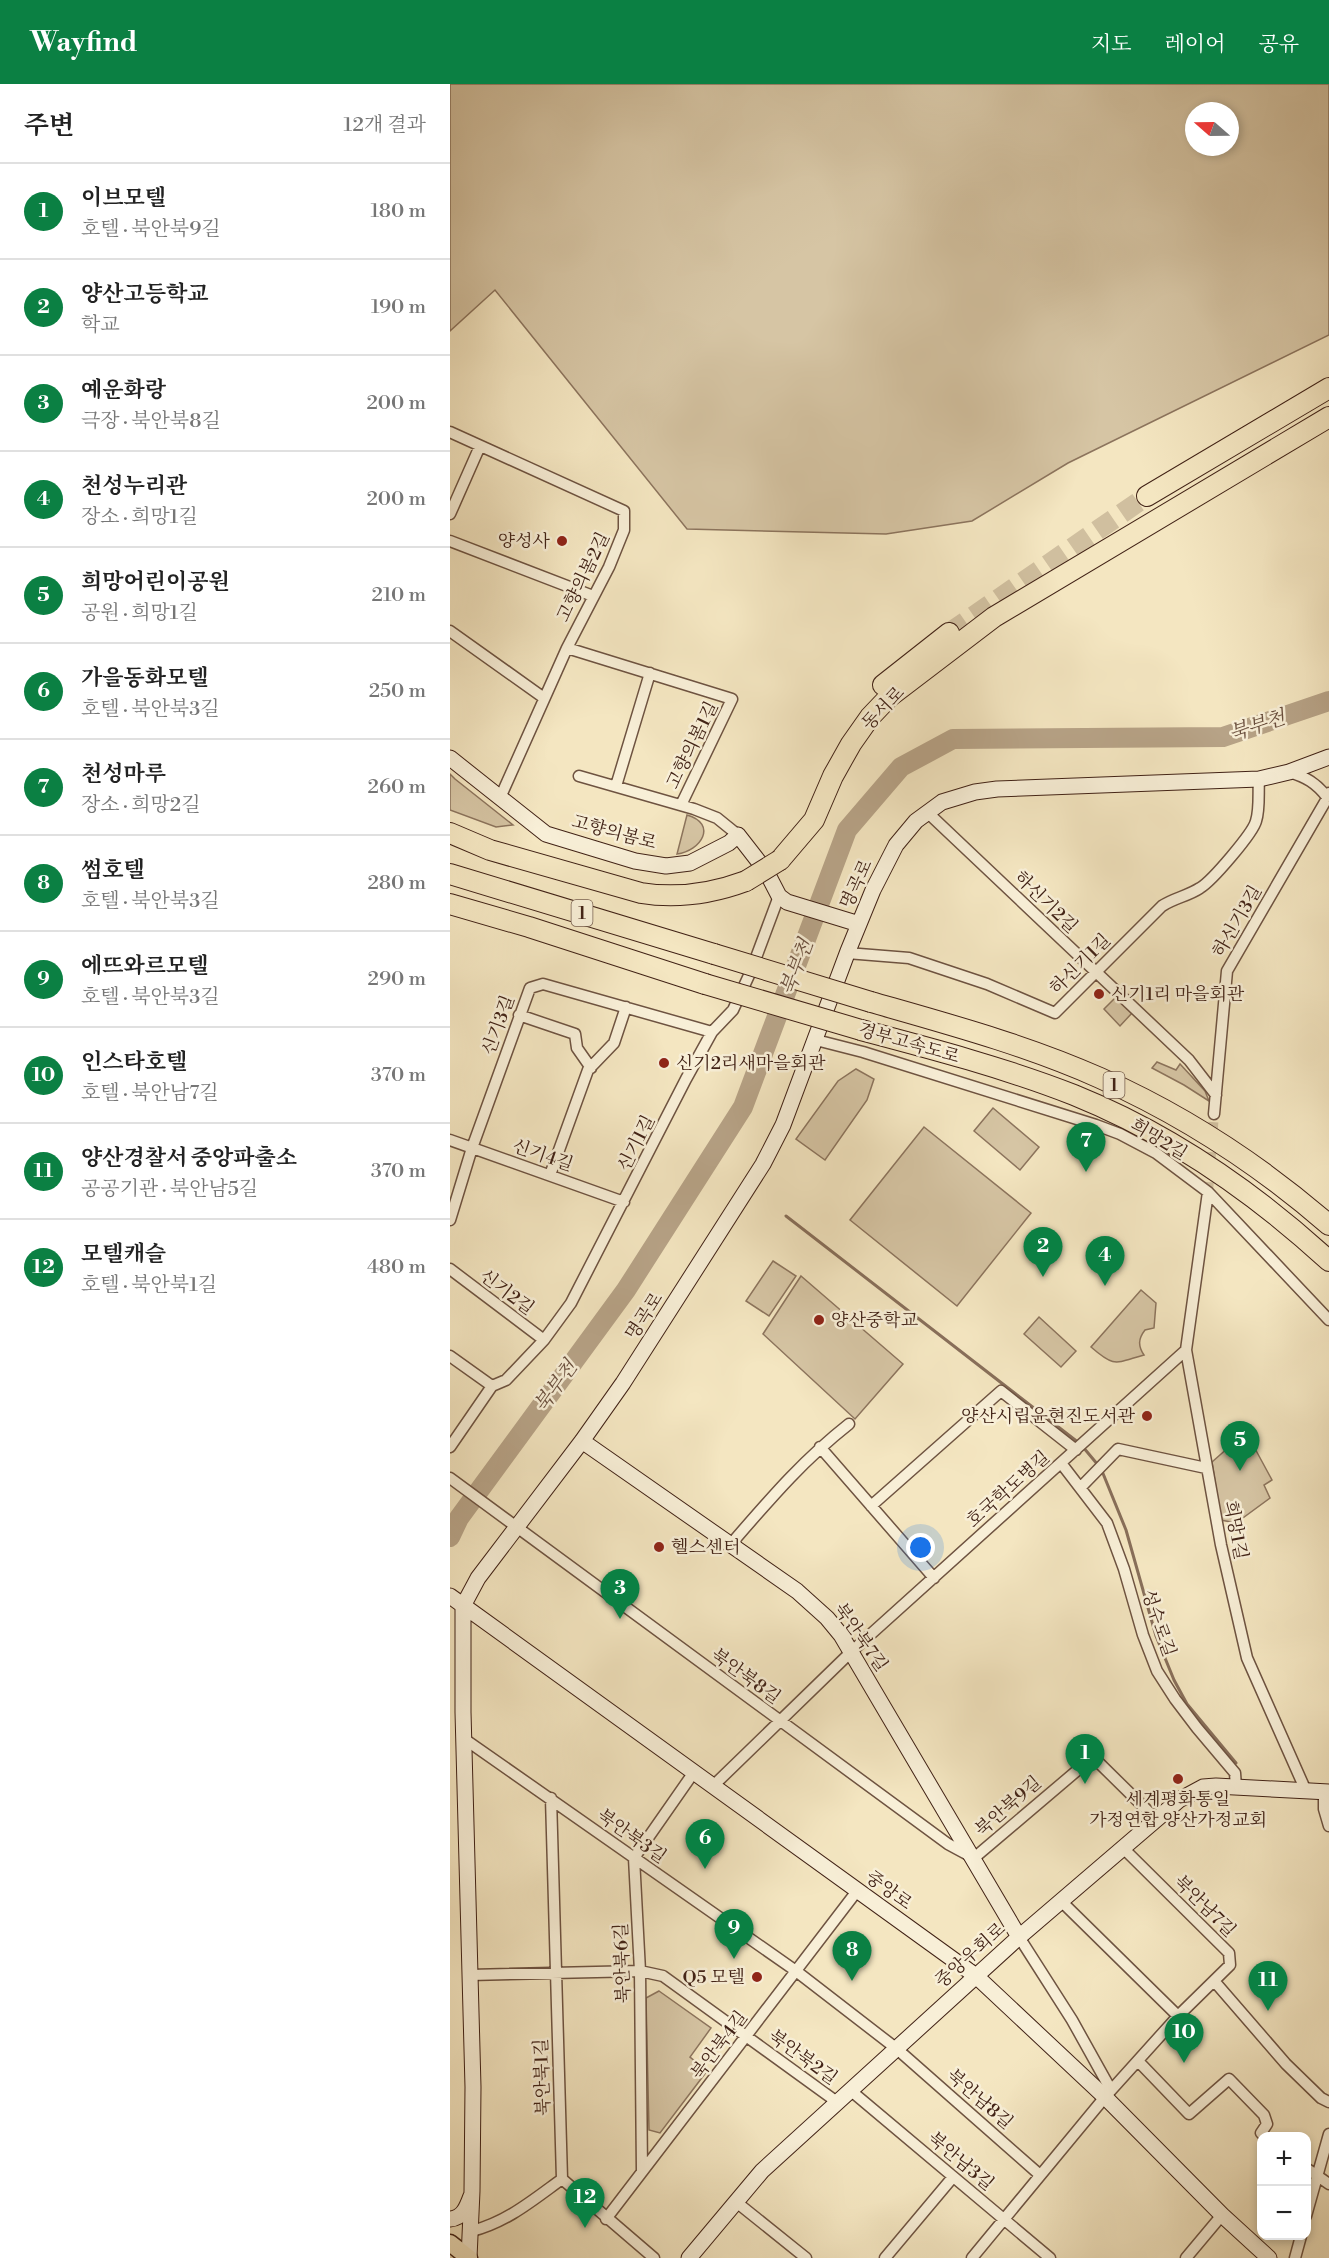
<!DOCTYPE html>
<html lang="ko">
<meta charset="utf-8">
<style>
:root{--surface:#fff;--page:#f6f6f6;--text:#222;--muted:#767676;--line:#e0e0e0;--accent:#0b8043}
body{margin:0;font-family:"Libre Bodoni","Noto Serif KR",serif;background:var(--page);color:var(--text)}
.controls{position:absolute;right:18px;bottom:18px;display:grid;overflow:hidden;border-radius:12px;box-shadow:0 3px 9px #0003}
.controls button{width:54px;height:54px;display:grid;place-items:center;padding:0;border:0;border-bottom:2px solid var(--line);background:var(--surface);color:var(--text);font:30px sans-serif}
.compass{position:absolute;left:735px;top:18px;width:54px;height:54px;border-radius:50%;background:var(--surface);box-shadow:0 3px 9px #0003;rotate:290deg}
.you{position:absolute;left:471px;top:1464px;width:21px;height:21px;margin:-15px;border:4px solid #fff;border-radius:50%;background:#1a73e8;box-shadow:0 0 0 9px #1a73e833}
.badge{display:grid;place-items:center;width:39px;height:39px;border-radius:50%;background:var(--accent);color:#fff;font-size:20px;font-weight:700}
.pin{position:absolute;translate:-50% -50px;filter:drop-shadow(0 2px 3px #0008)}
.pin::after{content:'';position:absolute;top:32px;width:21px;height:18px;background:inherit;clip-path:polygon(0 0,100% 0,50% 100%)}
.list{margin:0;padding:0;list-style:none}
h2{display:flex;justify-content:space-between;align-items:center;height:78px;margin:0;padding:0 24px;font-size:26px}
h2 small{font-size:20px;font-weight:400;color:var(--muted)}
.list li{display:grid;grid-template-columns:39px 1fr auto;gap:18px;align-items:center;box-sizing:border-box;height:96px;padding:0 24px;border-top:2px solid var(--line)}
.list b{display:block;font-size:22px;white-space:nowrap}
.list p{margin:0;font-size:20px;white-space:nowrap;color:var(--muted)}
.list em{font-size:20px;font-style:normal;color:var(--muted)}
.map{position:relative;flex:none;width:879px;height:2174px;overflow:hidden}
header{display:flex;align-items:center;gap:36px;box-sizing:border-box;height:84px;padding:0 30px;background:var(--accent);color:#fff}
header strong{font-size:28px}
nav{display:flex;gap:33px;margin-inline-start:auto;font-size:21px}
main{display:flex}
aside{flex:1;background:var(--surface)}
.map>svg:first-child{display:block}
.green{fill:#d6c5a4;stroke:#8c745d;stroke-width:1.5;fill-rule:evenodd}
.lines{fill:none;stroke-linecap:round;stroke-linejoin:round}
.stream{stroke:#886f5a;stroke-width:3}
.river{stroke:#b7a387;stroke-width:20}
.street-tunnel{stroke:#d0bf9f;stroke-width:10;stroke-dasharray:10 5;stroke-linecap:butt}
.highway-tunnel{stroke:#d0bf9f;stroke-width:20;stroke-dasharray:20 10;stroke-linecap:butt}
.street-casing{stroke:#6e5341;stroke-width:13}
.secondary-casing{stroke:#412216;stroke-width:17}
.primary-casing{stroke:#412216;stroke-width:19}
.highway-casing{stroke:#412216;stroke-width:22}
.street{stroke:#f8efd7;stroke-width:10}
.secondary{stroke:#f8efd7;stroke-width:15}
.primary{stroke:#f4e6c1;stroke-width:16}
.highway{stroke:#f4e6c1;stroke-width:20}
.highway-bridge-casing{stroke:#412216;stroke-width:22;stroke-linecap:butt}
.highway-bridge{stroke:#f4e6c1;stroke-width:20}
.poi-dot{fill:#8f2418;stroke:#f8efd7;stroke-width:2}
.labels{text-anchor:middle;stroke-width:5;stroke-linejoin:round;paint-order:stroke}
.shield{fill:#f8efd7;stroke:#786050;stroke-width:1.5}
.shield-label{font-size:16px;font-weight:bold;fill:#412216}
.poi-label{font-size:18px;fill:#412216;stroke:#f8efd7;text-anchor:start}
.street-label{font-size:18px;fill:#412216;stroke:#f8efd7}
.water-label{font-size:20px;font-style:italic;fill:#6a4f3e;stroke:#f8efd7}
</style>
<header>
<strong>Wayfind</strong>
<nav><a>지도</a><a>레이어</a><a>공유</a></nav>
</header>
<main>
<aside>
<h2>주변<small>12개 결과</small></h2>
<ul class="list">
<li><span class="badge">1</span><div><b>이브모텔</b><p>호텔 · 북안북9길</p></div><em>180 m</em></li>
<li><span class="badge">2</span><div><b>양산고등학교</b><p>학교</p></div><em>190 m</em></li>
<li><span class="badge">3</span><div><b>예운화랑</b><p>극장 · 북안북8길</p></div><em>200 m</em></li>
<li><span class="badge">4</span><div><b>천성누리관</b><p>장소 · 희망1길</p></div><em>200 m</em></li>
<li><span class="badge">5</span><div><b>희망어린이공원</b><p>공원 · 희망1길</p></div><em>210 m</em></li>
<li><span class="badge">6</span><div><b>가을동화모텔</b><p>호텔 · 북안북3길</p></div><em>250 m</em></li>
<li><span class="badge">7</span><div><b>천성마루</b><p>장소 · 희망2길</p></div><em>260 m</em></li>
<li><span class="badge">8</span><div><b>썸호텔</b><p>호텔 · 북안북3길</p></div><em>280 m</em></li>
<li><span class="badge">9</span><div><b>에뜨와르모텔</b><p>호텔 · 북안북3길</p></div><em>290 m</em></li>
<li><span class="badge">10</span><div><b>인스타호텔</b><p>호텔 · 북안남7길</p></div><em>370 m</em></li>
<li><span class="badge">11</span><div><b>양산경찰서 중앙파출소</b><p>공공기관 · 북안남5길</p></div><em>370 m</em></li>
<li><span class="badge">12</span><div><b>모텔캐슬</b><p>호텔 · 북안북1길</p></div><em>480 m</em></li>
</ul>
</aside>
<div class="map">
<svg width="879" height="2174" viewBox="0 0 879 2174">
<rect width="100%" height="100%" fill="#f4e6c1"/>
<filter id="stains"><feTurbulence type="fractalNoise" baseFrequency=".00333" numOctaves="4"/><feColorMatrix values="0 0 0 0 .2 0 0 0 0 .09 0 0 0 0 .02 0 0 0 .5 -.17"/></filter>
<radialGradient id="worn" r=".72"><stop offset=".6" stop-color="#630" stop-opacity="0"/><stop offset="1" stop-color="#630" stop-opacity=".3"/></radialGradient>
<!-- green -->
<path class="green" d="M0,0H879V251L618,379L522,437L436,450L237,445L45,206L0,247ZM744,27H780V63H744Z
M0,690L5,695L63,741L46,743L0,726Z
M237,731C268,740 251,767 227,770Z
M666,913L682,929L670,942L654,925Z
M707,978L726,986L730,980L755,1007L759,1017L734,1001L702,984Z
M406,985L424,995L417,1016L375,1076L346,1055L388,997Z
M543,1024L589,1063L570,1086L524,1047Z
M474,1043L581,1129L507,1222L400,1136Z
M323,1177L346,1192L319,1232L296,1217Z
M351,1192L453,1280L405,1335L313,1250Z
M691,1206L706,1219L704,1244L695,1246C688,1255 688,1262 694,1271C665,1279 665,1284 641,1263Z
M589,1233L626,1267L611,1283L574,1250Z
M796,1348L822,1396L814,1401L820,1414L786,1439L771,1436L762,1378Z
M209,1907L261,1944L240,1973L257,1987L210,2049L199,2046L196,1914Z"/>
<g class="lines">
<!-- stream -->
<path class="stream" d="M336,1132L629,1359
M633,1363L648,1381
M652,1387L676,1446L706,1552L724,1596L737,1620L786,1679"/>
<!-- river -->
<path class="river" d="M0,1453L9,1434L176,1206L293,1023L397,746L451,683L503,655L773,653L879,617"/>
<!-- street-tunnel -->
<path class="street-tunnel" d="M758,1108L764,1030"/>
<!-- highway-tunnel -->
<path class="highway-tunnel" d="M499,549L697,412"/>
<defs>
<path id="street" d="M0,348L174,427V446L159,483L117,564L50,714
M0,430L30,362
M0,457L143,512
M0,547L94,614
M117,564L282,615L231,721
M839,688C856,693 866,699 877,713L879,709
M129,692L244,725L267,734L288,751
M166,702L200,589
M477,728L739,976L766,1011
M397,869L459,874L537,900L605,929L712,822C724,814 738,812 750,804C762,797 803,749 806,737C810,725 808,708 809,695
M69,931L125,950L127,964L141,984
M366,956L413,968L646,1041L670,1050L706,1069L758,1108L879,1236
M764,1030L777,887L879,711
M0,1056L174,1118
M100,1091L138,986L164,959L176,923
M758,1108L736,1266L771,1461L797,1574L856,1707
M0,1136L22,1064L80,904L93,900L262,948
M0,1185L94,1256
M0,1272L42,1302
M42,1302L56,1296L94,1256L121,1219L236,995L262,948L283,926L301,887L329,812
M0,1363L42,1302
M370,1363L484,1494
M611,1379L657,1439L674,1485L693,1551L707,1587L725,1615L747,1644L785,1689L786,1703
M0,1394L498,1760L524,1774L643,1673L706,1735
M631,1403L668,1365L756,1384
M421,1422L551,1307L626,1366
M281,1460C320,1415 352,1377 399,1340
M13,1654L346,1887L447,1965L590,2091
M263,1702L401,1568L736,1266
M874,1708V1725L879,1742
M101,1714L112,2095L204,2174
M611,1817L728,1932
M569,1853L622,1936L661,2006
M20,1891L190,1887L213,1892L387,2018
M765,1898L836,1980L871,2014L879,2018
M688,1977L739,2030L779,1995L814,2031L817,2040L811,2049L815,2052
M400,2006L600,2174
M856,2084L879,2100
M192,2088L190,1887L184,1774L244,1688
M285,2117L356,2174
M856,2132L879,2050
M156,2135L407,1807
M22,2147C57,2138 83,2116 112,2095
M435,2174L503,2093
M522,2174L655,2013L728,1932L780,1881L779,1869L673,1764
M736,2174L772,2131
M845,2174L851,2152"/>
<path id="secondary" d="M0,674L96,750L185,777L216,782L240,779L279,759L288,751L316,787L329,812L337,818L409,840
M132,1357L347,1507L377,1534L391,1551L569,1853
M0,1512L526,1892L655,2013L772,2131L819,2174
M0,2135C13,2134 17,2123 21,2112
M19,2174L22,2107L23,2003L13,1628V1522L28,1494L132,1357L173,1299L313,1080L333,1041L398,867L423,806L446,761L466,737L492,718L525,708L547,705L809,695L839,688L879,673
M239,2174L312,2087L569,1853L729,1716L753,1703L766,1702L879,1708"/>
<path id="primary" d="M0,2159L19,2174"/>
<path id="highway" d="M697,412L879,304
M433,601L499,549
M0,749L40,766L191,809C228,815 261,810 296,797
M330,776L364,736L383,692L401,660L420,633L439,613L544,533L879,333
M0,790L264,870
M0,820L79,843L255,900
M421,918C498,940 576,961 650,994C733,1031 810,1081 879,1141
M411,946C483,965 555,984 624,1011C718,1049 805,1109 879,1177"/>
</defs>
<!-- street casing -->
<use href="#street" class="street-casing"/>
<!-- secondary casing -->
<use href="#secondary" class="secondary-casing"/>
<!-- primary casing -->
<use href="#primary" class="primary-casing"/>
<!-- highway casing -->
<use href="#highway" class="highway-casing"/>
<!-- street -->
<use href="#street" class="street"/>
<!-- secondary -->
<use href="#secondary" class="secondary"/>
<!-- primary -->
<use href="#primary" class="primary"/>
<!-- highway -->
<use href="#highway" class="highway"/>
<defs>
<path id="highway-bridge" d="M296,797L330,776
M264,870L421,918
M255,900L411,946"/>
</defs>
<!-- highway-bridge casing -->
<use href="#highway-bridge" class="highway-bridge-casing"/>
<!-- highway-bridge -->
<use href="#highway-bridge" class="highway-bridge"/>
</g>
<!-- markers -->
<g class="poi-dot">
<circle cx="112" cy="457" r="6"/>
<circle cx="649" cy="910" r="6"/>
<circle cx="214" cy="979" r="6"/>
<circle cx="369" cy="1236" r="6"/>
<circle cx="697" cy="1332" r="6"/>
<circle cx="209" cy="1463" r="6"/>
<circle cx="728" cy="1695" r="6"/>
<circle cx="307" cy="1893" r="6"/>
</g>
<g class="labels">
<!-- shield labels -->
<g class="shield">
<rect x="121.5" y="816" width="21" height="26" rx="4.5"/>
<rect x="653.5" y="988" width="21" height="26" rx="4.5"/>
</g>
<g class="shield-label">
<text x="132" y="835">1</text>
<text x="664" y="1007">1</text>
</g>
<!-- poi labels -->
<g class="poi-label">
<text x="100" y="463" text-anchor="end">양성사</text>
<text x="661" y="916">신기1리 마을회관</text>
<text x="226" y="985">신기2리새마을회관</text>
<text x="381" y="1242">양산중학교</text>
<text x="685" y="1338" text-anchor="end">양산시립윤현진도서관</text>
<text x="221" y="1469">헬스센터</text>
<text x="728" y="1721" text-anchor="middle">세계평화통일<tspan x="728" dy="21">가정연합 양산가정교회</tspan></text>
<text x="295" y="1899" text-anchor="end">Q5 모텔</text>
</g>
<!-- street labels -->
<g class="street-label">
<text transform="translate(133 493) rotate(-64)" y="6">고향의봄2길</text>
<text transform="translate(433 624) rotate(-46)" y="6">동서로</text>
<text transform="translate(242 661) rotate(-64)" y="6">고향의봄1길</text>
<text transform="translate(164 748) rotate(15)" y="6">고향의봄로</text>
<text transform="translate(406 800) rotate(-65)" y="6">명곡로</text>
<text transform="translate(596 818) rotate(44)" y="6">하신기2길</text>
<text transform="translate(787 837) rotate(-60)" y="6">하신기3길</text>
<text transform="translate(630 880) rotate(-45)" y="6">하신기1길</text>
<text transform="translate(48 941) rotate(-70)" y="6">신기3길</text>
<text transform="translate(459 959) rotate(16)" y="6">경부고속도로</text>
<text transform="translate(709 1055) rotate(31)" y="6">희망2길</text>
<text transform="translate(186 1059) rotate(-63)" y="6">신기1길</text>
<text transform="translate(93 1071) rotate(19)" y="6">신기4길</text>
<text transform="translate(57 1208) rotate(37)" y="6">신기2길</text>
<text transform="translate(194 1232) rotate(-57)" y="6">명곡로</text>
<text transform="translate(558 1405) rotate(-42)" y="6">호국학도병길</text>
<text transform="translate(786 1446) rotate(79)" y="6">희망1길</text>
<text transform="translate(709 1539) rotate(71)" y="6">성수로길</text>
<text transform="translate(411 1553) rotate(55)" y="6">북안북7길</text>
<text transform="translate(296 1592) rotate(36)" y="6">북안북8길</text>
<text transform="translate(558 1722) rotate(-41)" y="6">북안북9길</text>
<text transform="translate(182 1752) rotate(35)" y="6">북안북3길</text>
<text transform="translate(439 1806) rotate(36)" y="6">중앙로</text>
<text transform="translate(755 1822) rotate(45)" y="6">북안남7길</text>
<text transform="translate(520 1871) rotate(-42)" y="6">중앙우회로</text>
<text transform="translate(172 1879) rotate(-92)" y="6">북안북6길</text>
<text transform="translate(269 1961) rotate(-53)" y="6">북안북4길</text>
<text transform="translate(353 1973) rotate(36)" y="6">북안북2길</text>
<text transform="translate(92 1993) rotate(-92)" y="6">북안북1길</text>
<text transform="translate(530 2015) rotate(41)" y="6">북안남8길</text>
<text transform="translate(511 2077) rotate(40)" y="6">북안남3길</text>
</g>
<!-- water labels -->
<g class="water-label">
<text transform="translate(807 641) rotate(-18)" y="7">북부천</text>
<text transform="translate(346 883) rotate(-69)" y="7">북부천</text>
<text transform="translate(105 1302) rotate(-54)" y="7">북부천</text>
</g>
</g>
<rect width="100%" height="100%" filter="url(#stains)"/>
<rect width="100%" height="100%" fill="url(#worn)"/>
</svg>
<div class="controls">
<button>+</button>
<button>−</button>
</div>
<svg class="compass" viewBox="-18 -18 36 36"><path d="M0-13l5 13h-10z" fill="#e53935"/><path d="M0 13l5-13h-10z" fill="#767676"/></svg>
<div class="you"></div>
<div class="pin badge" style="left:635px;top:1700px">1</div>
<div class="pin badge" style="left:593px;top:1193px">2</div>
<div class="pin badge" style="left:170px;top:1535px">3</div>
<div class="pin badge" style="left:655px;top:1202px">4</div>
<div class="pin badge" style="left:790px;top:1387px">5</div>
<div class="pin badge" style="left:255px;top:1785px">6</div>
<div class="pin badge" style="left:636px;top:1088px">7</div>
<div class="pin badge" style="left:402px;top:1897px">8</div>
<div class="pin badge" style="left:284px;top:1875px">9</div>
<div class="pin badge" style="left:734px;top:1979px">10</div>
<div class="pin badge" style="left:818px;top:1927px">11</div>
<div class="pin badge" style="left:135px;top:2144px">12</div>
</div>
</main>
